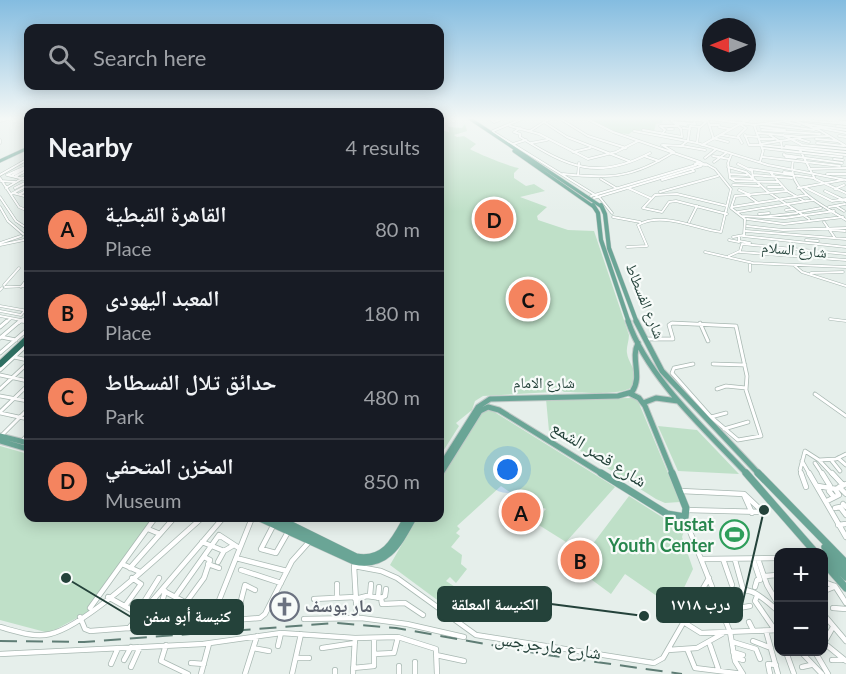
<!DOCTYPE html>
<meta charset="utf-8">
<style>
:root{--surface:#171b24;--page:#20242c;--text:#f1f3f6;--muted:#9ea1a6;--line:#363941;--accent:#f4845f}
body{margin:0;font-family:Lato,"Noto Naskh Arabic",sans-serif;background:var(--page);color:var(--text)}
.controls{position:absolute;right:18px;bottom:18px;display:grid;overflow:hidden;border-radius:12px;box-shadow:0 3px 15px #0003}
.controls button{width:54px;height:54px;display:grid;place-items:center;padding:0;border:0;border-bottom:2px solid var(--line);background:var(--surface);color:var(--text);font:30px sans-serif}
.compass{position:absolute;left:702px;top:18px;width:54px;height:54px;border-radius:50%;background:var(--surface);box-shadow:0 3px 15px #0003;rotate:269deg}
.you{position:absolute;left:508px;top:470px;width:21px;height:21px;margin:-15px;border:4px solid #fff;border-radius:50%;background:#1a73e8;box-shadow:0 0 0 9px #1a73e833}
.badge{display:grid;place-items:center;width:39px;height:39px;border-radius:50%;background:var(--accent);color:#111;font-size:20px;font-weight:700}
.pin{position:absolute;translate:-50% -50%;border:3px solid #fff;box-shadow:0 2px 6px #0006}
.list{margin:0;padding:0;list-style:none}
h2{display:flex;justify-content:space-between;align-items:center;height:78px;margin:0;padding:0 24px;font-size:26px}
h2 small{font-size:20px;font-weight:400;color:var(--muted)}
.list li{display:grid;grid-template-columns:39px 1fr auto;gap:18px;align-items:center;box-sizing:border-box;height:84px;padding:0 24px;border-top:2px solid var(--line)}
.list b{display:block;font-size:22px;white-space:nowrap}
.list p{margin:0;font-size:20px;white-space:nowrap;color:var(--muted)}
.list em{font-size:20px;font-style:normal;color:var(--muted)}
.icon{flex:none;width:33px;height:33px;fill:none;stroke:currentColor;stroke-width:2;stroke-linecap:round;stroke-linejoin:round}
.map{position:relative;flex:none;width:846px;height:674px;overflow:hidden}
.search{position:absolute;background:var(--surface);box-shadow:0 3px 15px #0003;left:24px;top:24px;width:420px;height:66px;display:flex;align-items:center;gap:15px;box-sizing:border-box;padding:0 21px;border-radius:12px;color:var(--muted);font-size:22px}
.panel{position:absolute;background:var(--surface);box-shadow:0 3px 15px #0003;left:24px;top:108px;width:420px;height:414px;border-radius:12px}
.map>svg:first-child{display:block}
.green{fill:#bfe0c8}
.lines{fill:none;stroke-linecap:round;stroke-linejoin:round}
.minor-far2-casing{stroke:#a8b8b2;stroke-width:3}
.minor-far1-casing{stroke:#a8b8b2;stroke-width:4.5}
.minor-casing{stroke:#a8b8b2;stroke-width:6}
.major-far3-casing{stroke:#c2cac8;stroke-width:4}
.major-far2-casing{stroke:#c2cac8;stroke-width:5}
.major-far1-casing{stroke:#c2cac8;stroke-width:7}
.major-casing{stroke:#c2cac8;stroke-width:8}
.highway-casing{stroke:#c2cac8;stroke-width:8}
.minor-far2{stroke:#fff;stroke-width:2}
.minor-far1{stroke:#fff;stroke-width:3}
.minor{stroke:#fff;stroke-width:4.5}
.major-far3{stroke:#6aa596;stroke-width:3}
.major-far2{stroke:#6aa596;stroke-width:4}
.major-far1{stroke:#6aa596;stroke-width:5}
.major{stroke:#6aa596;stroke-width:7}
.highway{stroke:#2f6f62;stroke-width:6}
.rail{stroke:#5f7d75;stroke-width:2;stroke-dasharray:17 9;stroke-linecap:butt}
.labels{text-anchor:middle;stroke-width:4.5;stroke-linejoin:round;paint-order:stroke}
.street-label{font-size:15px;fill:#24423a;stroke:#f7fbf9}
.near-street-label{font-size:18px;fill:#24423a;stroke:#f7fbf9}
.near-leisure-label{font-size:18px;font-weight:bold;fill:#27864d;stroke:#f7fbf9;text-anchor:end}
.near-worship-label{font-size:18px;font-weight:bold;fill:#5b616d;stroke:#f7fbf9;text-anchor:start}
.leader{fill:none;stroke:#24423a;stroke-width:2}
.callout-dot{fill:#24423a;stroke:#f7fbf9;stroke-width:2}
.callout{fill:#24423a;stroke:#24423a;stroke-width:2}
.callout-label{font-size:16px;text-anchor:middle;font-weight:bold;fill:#fff}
</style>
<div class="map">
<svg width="846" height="674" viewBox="0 0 846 674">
<rect width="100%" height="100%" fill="#e6efeb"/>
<!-- green -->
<path class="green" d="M587,118H664L662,123L656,124L654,131L634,130L629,134L617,133Z
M465,124L467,131L454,135L457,137L478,134L464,136L476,144L470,149C476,153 513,168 519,168L514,173V178L526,186L534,184L545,191L520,197L547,207L537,216L538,220L568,230L594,231L629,335C629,341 626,348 627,353C628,363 638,370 634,384C630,397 578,392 564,392L560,389L552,392L483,396L475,401L472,410L456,423L459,426L440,456V139L443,136L440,130L449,132L448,127L462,128Z
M633,398L638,401L680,502L665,503L656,499L549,431L546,399Z
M488,408L615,487L566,542L534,522L546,509L517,497L501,486L457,526L460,529L456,533L460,536L451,547L462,555L461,564L467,569L456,583L450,577L446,581L463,592L457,598L440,587L451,595L444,605L390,565L417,518H440V478L484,409Z
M658,426L697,430L739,474L678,471Z
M0,446L28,454V518H156L88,612L49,633L0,620Z
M629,496L684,531L682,537L693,569L671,615L667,612L664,601L625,574L611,594L588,577L599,556L589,549Z"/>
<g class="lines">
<defs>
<path id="minor-far2" d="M488,118L494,122L502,119
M559,118L588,136L626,148
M585,118L613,132L700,162
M732,118L748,121
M752,118L773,119
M788,118L819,130L846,146
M811,118L846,122
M839,118L846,119
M668,119L708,121L713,137
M710,119L754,125
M792,119L835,123
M0,121L12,118
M544,122L567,137L629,161
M673,122L695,124L693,118
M786,122L800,125
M836,123L846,124
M676,124L686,125
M764,124L814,130
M806,124L846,130
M709,125H719
M741,125L746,128L738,136L742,143
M510,126L539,134L588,159L616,152L638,141
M837,126L846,127
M719,127L729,129
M761,127L785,130
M815,127L846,133
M520,128L514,132L520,134V137C568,167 597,181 650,153
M683,128L690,129
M668,129H673
M643,130L682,137L681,129L670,119
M762,130L820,134
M493,131L524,118
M530,131L547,120L558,118
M634,131L697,143L768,165L846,180
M493,132L600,198L612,213
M758,133L802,137L829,136
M662,134L665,130L660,126H678
M768,134L781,142L782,148
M721,135L739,138
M745,135L749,145H761
M783,135L802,145L846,149
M745,136L759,137
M839,136L846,137
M713,138L728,142
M760,139H774
M799,139L809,142
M816,139L837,141
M0,140V143
M688,140L690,126L700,127
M531,143L547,140
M697,143L699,128L706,122
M817,143L844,146
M513,144L526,140
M760,144L800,138
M663,145L681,146L686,142
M702,145L751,118
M761,145L846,155
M682,146L705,150
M786,146L846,152
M762,148L822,155
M800,150L815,179L846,193
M573,152L590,148
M784,154L786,157L796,158
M784,155L842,163
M823,155L842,157
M644,156L659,161
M713,156L729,159
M763,157L840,166
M705,158L715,150
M834,159L843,160
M793,161C786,191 825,206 846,220
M699,162L706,165L695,164Z
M714,162L726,153
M760,162L763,151L754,125L793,120
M738,164L752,171L753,178
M25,167L7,175L28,180
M728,167L746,172L768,192L809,219
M750,169L813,178
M809,169L846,168
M770,172L787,191L804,201
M784,172L791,173
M563,174C610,179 633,178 674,152L662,145
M730,174L747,175
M827,174H846
M0,175L28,159
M578,175L579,163
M753,175L792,178
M11,176L28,167
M16,176L28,170
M0,178L19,207L28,211
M730,178L735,181L778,182
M730,178L728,163L731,155
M730,178L752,179
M601,179L616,188
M662,180L694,171L692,169
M1,181L15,182
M733,185L759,186
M768,187H781
M804,187L832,201L846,199
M6,188L28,175
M15,188L25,183
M628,188L650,198
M798,188L843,180
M835,189L844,185
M739,190L750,195
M825,191L846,201
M660,192L718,176
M13,193L28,197
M11,194L28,185
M20,194L28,190
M591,196L696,165
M748,196L758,203
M0,197L16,221L28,229
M594,198L701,166
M727,206L677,194L655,195L643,208L662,212L669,202L676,201L727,214
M836,206L844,211
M0,207L8,221L23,234
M732,207L807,195
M829,207L845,204
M786,210L793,209
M738,212L813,200
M799,212L821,208
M759,214L769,213
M741,216L785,218L834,211
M613,217L640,222
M761,217L797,213
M747,219L784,224L843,217
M689,222L697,206
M824,222L835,238
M747,226L783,230L846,228
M831,230L845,231
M746,231L846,239
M743,236L846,247
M733,237L744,235L745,219L731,208L735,196L787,191
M729,240L739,242V237
M806,240L818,241
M739,241L750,243
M0,243L21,236
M0,245L24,240
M627,247L647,246L638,225C662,211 696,229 721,232L731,189L715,169L706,164
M705,252L753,263L846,267
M740,252L846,260
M729,256L740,251L742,244L846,254
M750,262V271
M795,266L802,272L846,286
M811,273L843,272
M4,285L19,268
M5,287L28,286
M21,287L28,278
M0,290L2,288
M0,306L28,311
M0,311L21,315L25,310
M0,316L21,320L28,318
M830,319L846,321
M21,321L28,322
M5,323L10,319
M19,323L23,319"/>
<path id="minor-far1" d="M22,321L28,322
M700,323L708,341
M0,327L7,321
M1,337L16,340
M0,338L20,321
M647,339H673L669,325L672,323L736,326L747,376L746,390L761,436L738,440L711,417L672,373L674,368L693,364
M0,353L28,329
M14,357L28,360
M713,364L745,365
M0,370L28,344
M0,375L28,381
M0,389L28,363
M717,389L726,386L746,388
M815,394L846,416
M0,396L28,401
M0,412L28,385
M0,413L28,419
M711,417L726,413
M724,429L748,422
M2,435L28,409
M22,441L28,434
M838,458L846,465
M819,460L836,459L846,454
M802,461L810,475
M832,461L840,471
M815,463L823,475
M802,475L800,470L805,451L819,460L833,475"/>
<path id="minor" d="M801,473L806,487
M809,473L846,537
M822,473L830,486
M832,473L843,485
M818,486L836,489L846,484
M839,487L846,494
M681,491L744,494L763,512L686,510
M829,491L834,497
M744,495L752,513
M827,501L839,495L835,489
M843,504L846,507
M835,508L840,507L846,515
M685,519L730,632L735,661L743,674
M274,524L261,549L276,553L288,532
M838,525L846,524
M148,529L160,534
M202,542L224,551
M236,558L287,571
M701,559L778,558
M723,559L732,585
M753,559L760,580H757L755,587
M758,559L767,585L778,604
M735,560L743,589
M218,562L224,551L234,545
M122,564L140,572
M208,564L219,568
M354,566L381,571L397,578L476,635L654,663L663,658L709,578
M354,566L357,618
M130,568L174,518
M241,570L281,583
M765,576L777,575L778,578
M824,582L835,586
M337,584V598
M835,586L846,603
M162,590L194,607L207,623
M824,591L834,587
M370,596L371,584
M716,596L728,597C746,580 763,598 778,611
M757,596L755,601L775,630
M108,597L137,613
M175,597L219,535L239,548
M378,598L379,587
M380,598L385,596L386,589
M314,599L355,597
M355,599L367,596L381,598L382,604L405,603L423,615
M125,606L141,584L132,578
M90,608L155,518
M833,608L846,609
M692,610L703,616H724
M722,611L750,606
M137,613L159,578
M159,614L165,591
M824,615L846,641
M80,617L85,629L90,631L260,618L265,614L292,561L309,542
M304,619L361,618L407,624L464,637
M236,620L245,585L255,590
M749,622L753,630
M210,623L252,518
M685,623L701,633L778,630
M0,627C15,631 34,638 50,634C88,626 169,546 202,518
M168,627L204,578L210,560L204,557
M129,628L223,518
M766,631L778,674
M753,641L771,648
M733,642L756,649L760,659
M824,643L846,661
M824,643L833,627
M166,645L161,661L188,674
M710,645L719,671
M278,646L281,633
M253,648L269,651
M322,648L355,643
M668,650L697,648L722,634
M688,651L695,668L743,674
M733,652L743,655
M786,652L794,674
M801,652L822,674
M815,652L828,674
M0,654L203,644L281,633L355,638L398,637L436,649L437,674
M374,654L394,653L398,637
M436,655L464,661
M734,657L743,660
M296,658H309
M124,660L131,647
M832,660H842
M415,662V674
M191,663L204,664
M111,664L118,648
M399,666V674
M131,667L140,647
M802,667L811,665
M353,668L374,666V638
M335,670V674
M201,674L209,644
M245,674L257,636
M292,674L301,634
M353,674L355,638
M770,674L768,664L776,665"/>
<path id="major-far3" d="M469,118L602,207
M514,151L594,207
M0,161L28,148"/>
<path id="major-far2" d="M593,205L598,213L601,240L629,323
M601,205L605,214L609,248L637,323"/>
<path id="major-far1" d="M628,321C648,379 707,431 748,475
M636,321L662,371L760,475
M629,393L639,398L645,406L673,475
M643,403L656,398L678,401
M0,436L28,443
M0,441L28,449
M440,467L478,407L490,399L618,396L632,392C643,376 630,359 638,343
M440,475L480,411L488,407L499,410L604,475"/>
<path id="major" d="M601,473L667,514L685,517L686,508L672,473
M746,473L815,552
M758,473L846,563
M260,518L354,561C387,568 399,543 413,518
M277,518L356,557C385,562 395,540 407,518
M825,547L846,569
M824,554L846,577
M824,563L846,588"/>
<path id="highway" d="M0,364L28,338"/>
</defs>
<!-- minor-far2 casing -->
<use href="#minor-far2" class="minor-far2-casing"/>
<!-- minor-far1 casing -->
<use href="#minor-far1" class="minor-far1-casing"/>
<!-- minor casing -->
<use href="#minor" class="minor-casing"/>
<!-- major-far3 casing -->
<use href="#major-far3" class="major-far3-casing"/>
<!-- major-far2 casing -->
<use href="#major-far2" class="major-far2-casing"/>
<!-- major-far1 casing -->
<use href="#major-far1" class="major-far1-casing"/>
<!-- major casing -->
<use href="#major" class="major-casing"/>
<!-- highway casing -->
<use href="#highway" class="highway-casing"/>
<!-- minor-far2 -->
<use href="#minor-far2" class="minor-far2"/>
<!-- minor-far1 -->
<use href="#minor-far1" class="minor-far1"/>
<!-- minor -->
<use href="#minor" class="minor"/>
<!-- major-far3 -->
<use href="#major-far3" class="major-far3"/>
<!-- major-far2 -->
<use href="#major-far2" class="major-far2"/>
<!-- major-far1 -->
<use href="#major-far1" class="major-far1"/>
<!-- major -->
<use href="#major" class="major"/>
<!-- highway -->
<use href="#highway" class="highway"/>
<!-- rail -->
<path class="rail" d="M0,641L84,642L336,623L396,628L547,655L682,674"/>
</g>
<!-- sky -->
<linearGradient id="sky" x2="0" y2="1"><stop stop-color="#84bce0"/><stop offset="0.56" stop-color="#f4f8f6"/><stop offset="1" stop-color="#f4f8f6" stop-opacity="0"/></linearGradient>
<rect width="846" height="212" fill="url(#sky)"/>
<!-- icons -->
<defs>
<symbol id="stadium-ring" viewBox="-11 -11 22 22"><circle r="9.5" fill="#f7fbf9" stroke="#2e9e5b" stroke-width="1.5"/><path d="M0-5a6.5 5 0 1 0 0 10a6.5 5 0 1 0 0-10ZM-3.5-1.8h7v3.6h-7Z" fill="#2e9e5b"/></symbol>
<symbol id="church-ring" viewBox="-11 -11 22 22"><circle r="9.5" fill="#f7fbf9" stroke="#6b7280" stroke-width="1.5"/><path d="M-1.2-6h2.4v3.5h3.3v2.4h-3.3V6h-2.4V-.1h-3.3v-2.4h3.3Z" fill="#6b7280"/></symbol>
</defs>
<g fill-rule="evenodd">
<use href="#stadium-ring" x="718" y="518" width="33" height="33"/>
<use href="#church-ring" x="268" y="590" width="33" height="33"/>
</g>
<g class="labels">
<!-- street labels -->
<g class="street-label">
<text transform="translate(794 250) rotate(5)" y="5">شارع السلام</text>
<text transform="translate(645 301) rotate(68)" y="5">شارع الفسطاط</text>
<text x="544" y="388">شارع الامام</text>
</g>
<!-- near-street labels -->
<g class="near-street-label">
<text transform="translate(599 454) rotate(32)" y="6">شارع قصر الشمع</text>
<text transform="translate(548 646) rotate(8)" y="6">شارع مارجرجس</text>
</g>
<!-- near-leisure labels -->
<g class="near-leisure-label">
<text x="714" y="531">Fustat<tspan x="714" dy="21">Youth Center</tspan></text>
</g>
<!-- near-worship labels -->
<g class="near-worship-label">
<text x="305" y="612">مار يوسف</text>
</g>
</g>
<!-- callouts -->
<path class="leader" d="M644 616L551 604M764 510L742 605M66 578L131 617"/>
<g class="callout-dot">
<circle cx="644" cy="616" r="6"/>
<circle cx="764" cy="510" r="6"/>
<circle cx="66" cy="578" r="6"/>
</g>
<g class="callout">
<rect x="438" y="587" width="113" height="34" rx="6"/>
<rect x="657" y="588" width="85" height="34" rx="6"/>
<rect x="131" y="600" width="112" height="34" rx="6"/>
</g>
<g class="callout-label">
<text x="495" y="610">الكنيسة المعلقة</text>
<text x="700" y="610">درب ١٧١٨</text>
<text x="187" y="622">كنيسة أبو سفن</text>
</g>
</svg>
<div class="controls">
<button>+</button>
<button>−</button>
</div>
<svg class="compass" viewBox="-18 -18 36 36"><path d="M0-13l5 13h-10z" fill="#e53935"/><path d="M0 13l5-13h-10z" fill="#9ea1a6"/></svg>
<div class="you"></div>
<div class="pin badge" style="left:521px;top:512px">A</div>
<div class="pin badge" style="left:580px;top:560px">B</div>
<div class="pin badge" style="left:528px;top:299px">C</div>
<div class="pin badge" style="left:494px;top:219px">D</div>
<div class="search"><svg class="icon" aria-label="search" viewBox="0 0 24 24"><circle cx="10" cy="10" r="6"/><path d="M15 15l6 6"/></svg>Search here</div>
<section class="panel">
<h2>Nearby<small>4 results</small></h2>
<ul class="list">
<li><span class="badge">A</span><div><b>القاهرة القبطية</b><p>Place</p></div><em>80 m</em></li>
<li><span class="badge">B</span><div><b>المعبد اليهودى</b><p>Place</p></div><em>180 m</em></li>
<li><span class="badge">C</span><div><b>حدائق تلال الفسطاط</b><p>Park</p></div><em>480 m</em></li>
<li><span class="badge">D</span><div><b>المخزن المتحفي</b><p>Museum</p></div><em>850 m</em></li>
</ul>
</section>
</div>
